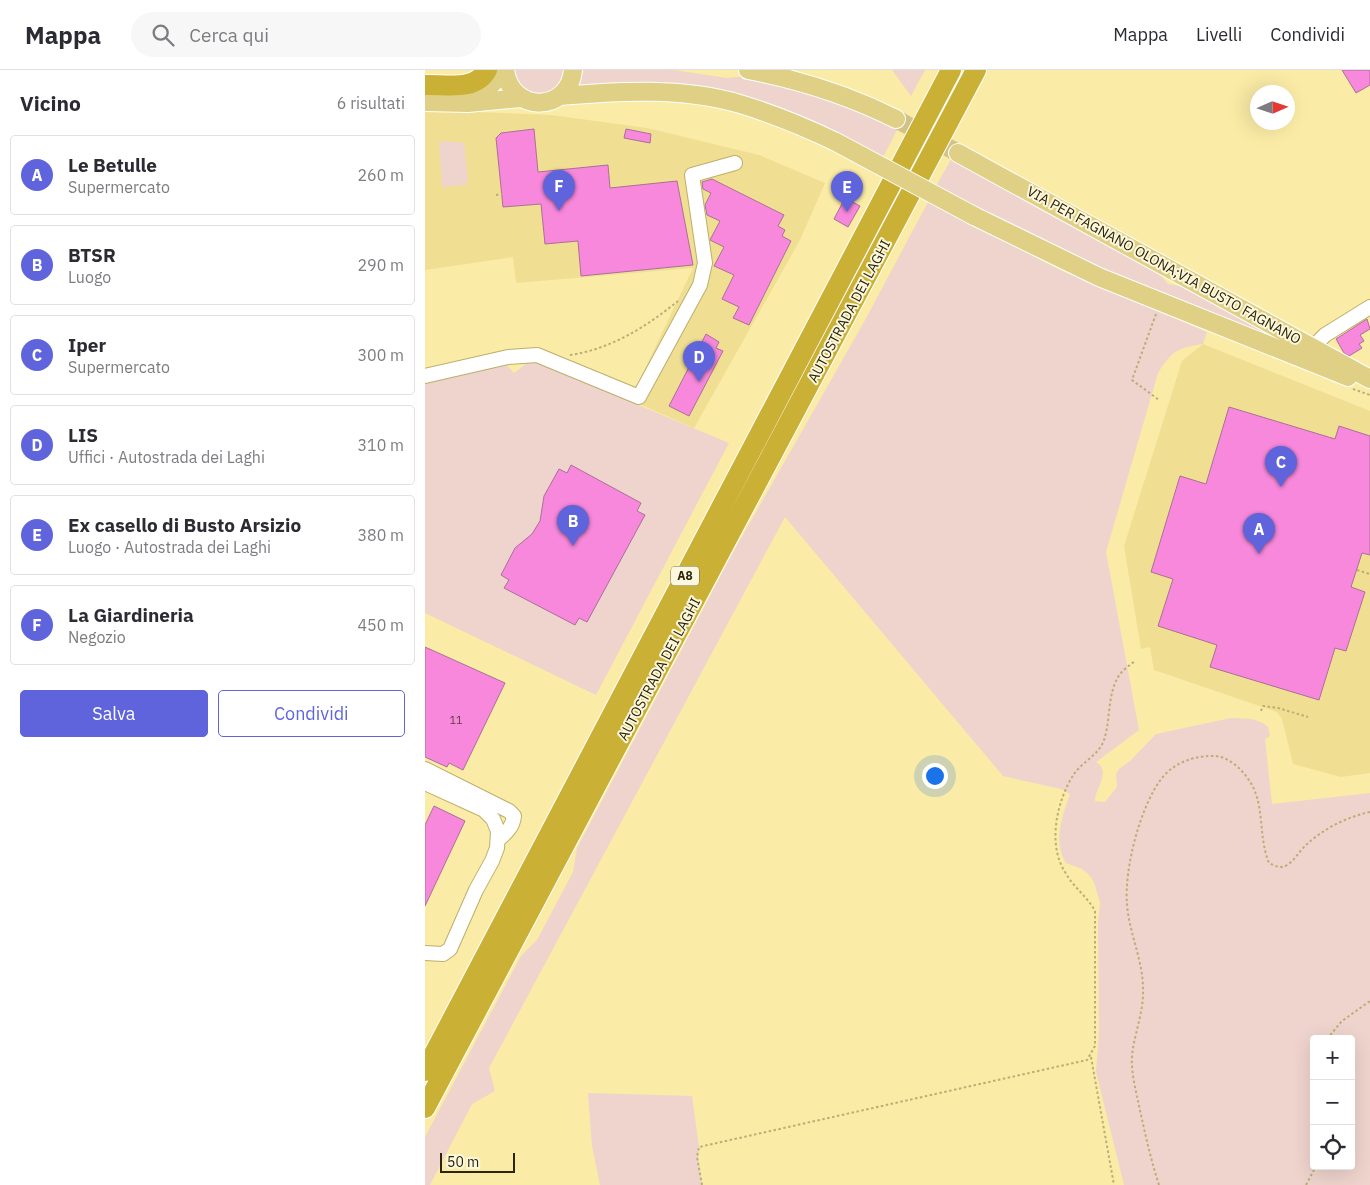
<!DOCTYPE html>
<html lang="it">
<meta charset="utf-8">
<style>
:root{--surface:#fff;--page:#f7f7f7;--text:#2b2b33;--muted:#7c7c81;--line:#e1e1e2;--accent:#5f64dc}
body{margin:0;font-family:"IBM Plex Sans",sans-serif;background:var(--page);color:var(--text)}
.controls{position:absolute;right:15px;bottom:15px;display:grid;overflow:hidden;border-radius:5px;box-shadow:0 5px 20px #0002}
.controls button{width:45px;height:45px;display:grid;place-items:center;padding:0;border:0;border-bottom:1px solid var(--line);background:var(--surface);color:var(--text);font:25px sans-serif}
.compass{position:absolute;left:825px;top:15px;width:45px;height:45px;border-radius:50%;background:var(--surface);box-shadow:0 5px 20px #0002;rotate:87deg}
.scale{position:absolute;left:15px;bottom:12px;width:75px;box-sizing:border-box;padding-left:5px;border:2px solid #2b2509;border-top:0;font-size:14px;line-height:18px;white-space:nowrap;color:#2b2509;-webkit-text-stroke:4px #fdf8dd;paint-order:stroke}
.you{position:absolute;left:509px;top:705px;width:18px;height:18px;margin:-12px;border:4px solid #fff;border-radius:50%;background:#1a73e8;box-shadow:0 0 0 8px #1a73e833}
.badge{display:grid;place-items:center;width:32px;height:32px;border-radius:50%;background:var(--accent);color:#fff;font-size:16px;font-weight:700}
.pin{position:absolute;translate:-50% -41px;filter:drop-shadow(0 1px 2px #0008)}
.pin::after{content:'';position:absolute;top:26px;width:18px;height:15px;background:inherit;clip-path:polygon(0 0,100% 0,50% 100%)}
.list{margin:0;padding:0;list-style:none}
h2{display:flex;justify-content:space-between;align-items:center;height:65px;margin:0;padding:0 20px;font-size:21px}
h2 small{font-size:16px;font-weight:400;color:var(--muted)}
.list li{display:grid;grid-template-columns:32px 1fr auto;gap:15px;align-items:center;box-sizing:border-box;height:80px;margin:0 10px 10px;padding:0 10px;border:1px solid var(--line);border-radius:5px}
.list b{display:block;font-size:19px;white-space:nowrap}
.list p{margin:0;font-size:16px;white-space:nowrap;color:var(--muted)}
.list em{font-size:16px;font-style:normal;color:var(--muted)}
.actions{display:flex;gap:10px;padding:15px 20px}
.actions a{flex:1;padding:11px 0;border:1px solid var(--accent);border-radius:5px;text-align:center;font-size:18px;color:var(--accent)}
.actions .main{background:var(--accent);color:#fff}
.icon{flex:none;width:28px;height:28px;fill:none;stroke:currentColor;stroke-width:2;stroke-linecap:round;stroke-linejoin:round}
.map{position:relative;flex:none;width:945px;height:1115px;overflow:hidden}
header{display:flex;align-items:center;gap:30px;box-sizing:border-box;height:70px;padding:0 25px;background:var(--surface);border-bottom:1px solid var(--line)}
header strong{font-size:24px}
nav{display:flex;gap:28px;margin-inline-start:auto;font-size:18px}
.search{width:350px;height:45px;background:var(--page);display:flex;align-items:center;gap:12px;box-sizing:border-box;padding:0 18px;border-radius:28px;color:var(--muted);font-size:19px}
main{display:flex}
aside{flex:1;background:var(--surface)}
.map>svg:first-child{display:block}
.built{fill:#f0df92}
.green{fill:#eed4cd;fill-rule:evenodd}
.building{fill:#f888db;stroke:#a87098}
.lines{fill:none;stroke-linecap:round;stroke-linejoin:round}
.major-tunnel{stroke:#d1c387;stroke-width:18;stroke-dasharray:18 9;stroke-linecap:butt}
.minor-casing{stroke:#bdae6b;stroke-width:16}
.major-casing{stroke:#fff;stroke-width:20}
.highway-casing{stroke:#fff;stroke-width:22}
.path{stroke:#baae76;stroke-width:2;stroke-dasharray:2.5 2.5;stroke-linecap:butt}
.minor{stroke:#fff;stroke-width:14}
.major{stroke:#dfd086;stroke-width:18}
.highway{stroke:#cab135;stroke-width:20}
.major-bridge-casing{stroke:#fff;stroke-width:20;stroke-linecap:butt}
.major-bridge{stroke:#dfd086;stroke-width:18}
.labels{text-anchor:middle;stroke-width:4;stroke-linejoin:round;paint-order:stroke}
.number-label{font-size:11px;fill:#5e3e3e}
.shield{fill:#fdf8dd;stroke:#6a6449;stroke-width:1}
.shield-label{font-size:12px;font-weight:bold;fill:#2b2509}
.street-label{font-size:14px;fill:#2b2509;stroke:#fdf8dd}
</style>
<header>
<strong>Mappa</strong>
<div class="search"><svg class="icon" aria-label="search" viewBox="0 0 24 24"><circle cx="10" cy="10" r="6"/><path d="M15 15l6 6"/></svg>Cerca qui</div>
<nav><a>Mappa</a><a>Livelli</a><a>Condividi</a></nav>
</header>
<main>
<aside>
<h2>Vicino<small>6 risultati</small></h2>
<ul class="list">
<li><span class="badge">A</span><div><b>Le Betulle</b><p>Supermercato</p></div><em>260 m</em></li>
<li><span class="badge">B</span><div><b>BTSR</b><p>Luogo</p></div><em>290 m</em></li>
<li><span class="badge">C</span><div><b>Iper</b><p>Supermercato</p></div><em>300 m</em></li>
<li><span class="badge">D</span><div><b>LIS</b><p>Uffici · Autostrada dei Laghi</p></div><em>310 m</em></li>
<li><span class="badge">E</span><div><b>Ex casello di Busto Arsizio</b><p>Luogo · Autostrada dei Laghi</p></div><em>380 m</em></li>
<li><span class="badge">F</span><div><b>La Giardineria</b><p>Negozio</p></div><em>450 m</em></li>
</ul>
<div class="actions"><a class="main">Salva</a><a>Condividi</a></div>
</aside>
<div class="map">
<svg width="945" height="1115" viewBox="0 0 945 1115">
<rect width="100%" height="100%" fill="#faeba6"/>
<!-- built -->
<path class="built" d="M0,40L126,45L222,58L334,85L400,113L375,170L269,358L205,330L268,198L91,213L88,187L0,200Z
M778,274L945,341V703L916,707L868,694L857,649L852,642L729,600L725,577L716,579L699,476L757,291Z"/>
<!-- green -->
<path class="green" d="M87,0H141C140,12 126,28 113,26C107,25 99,19 94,17Z
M158,0H249L302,8L323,6L349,11L438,40L473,58L458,87L374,46L154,16Z
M467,0H500L486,26Z
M18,71L39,73L43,110L41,115L17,117L14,73Z
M528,86L726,193L743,214L773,219L887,283L630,180L511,116Z
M503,132L635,200L782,262L778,274C752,278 747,281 733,303L681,482L714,660L671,692C687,702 670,717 670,731L680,732L692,717L691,704L694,699L705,691L731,664L806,648L827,649L838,653L843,657L845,666L840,669L847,734L945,723V1115H699L671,1002L674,964L673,853L675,833L669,812L664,805L657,799L641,793C628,772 637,746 645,724L636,719L578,706L360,447L64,998L70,1021L47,1034L5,1115H0V1067L96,886L112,870L148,802L152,778L306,486L439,252ZM889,969H926V1096H889Z
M106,290L304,373L171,625L0,543V313L23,305L80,293L89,303Z
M163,1023L267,1026L274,1077L273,1087L277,1115H175L167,1076Z"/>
<!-- building -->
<path class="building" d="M917,0H945V15L931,23Z
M109,59L113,102L183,95L185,118L252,111L268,195L156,206L153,171L120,174L116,134L78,137L71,68L76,63Z
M201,59L226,64L225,73L199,68Z
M287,109L359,145L353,156L360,160L357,166L366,171L324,255L308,248L314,237L297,229L309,205L289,196L299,177L285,170L295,151L282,145L280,135L286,123L278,119L277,112Z
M420,128L435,136L423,157L409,149Z
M942,249L945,259L935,265L939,271L934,274L937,278L924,286L919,283L911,269Z
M281,264L294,272L291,278L298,281L264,346L244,336Z
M804,337L910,369L914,356L945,366V485L937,483L926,517L940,522L921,581L910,578L894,630L785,597L792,575L733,556L748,509L726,502L755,406L781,414Z
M146,395L216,433L212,441L220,445L162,552L154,548L150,555L79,518L84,510L76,505L90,478L107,464L115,451L119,426L134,399L142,403Z
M0,577L80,613L38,700L24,693L22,697L0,687Z
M9,736L40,751L0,836V755Z"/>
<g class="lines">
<!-- major-tunnel -->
<path class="major-tunnel" d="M471,49L533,83"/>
<defs>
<path id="minor" d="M888,277L900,265L945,237
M0,306L83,287L112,285L214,327L275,215L280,193L267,105L310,93
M0,699L84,741L89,746C88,757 81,763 74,769
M0,713L59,740L68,749L73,761L72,778L67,791L51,820L25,879L18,884L0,883"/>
<path id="major" d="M80,0C86,44 144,43 148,0
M323,0C376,10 423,25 471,49
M39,26C59,25 68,14 79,0
M135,26C193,21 258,17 315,34C348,44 380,57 411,72
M0,32L43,33L96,28
M533,83L945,309
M549,146L674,207L923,307"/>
<path id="highway" d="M0,15C20,14 50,22 62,0
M0,1001L526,0
M0,1038L551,0"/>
</defs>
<!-- minor casing -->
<use href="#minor" class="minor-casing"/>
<!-- major casing -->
<use href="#major" class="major-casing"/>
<!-- highway casing -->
<use href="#highway" class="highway-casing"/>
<!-- path -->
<path class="path" d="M71,125L77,124
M731,244L707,310L734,330
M145,285C186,279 221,257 253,231
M928,319L945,325
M932,500L945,504
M836,641L838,636L853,638L883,647
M902,969L917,951L945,931
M666,987L689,1115
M889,996L887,1018L889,1042
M277,1115L272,1087L274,1077L662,990L670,976V841C662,826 648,817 640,802C622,774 632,730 649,704C657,692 674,685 679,670C686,649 682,622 695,604C699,599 705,595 710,591
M734,1115C725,1087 719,1059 713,1031C710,1017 706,1001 707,986C709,964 719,942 718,919C718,890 704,863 702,834C699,800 715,736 737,708C749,693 768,686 787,686C805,685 822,704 829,719C839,742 834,769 844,793C850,796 856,799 862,795C869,791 873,783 879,777C896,760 921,747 945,742
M881,1115L891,1096"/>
<!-- minor -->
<use href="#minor" class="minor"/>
<!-- major -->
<use href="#major" class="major"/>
<!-- highway -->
<use href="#highway" class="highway"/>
<defs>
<path id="major-bridge" d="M411,72L549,146"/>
</defs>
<!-- major-bridge casing -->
<use href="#major-bridge" class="major-bridge-casing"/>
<!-- major-bridge -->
<use href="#major-bridge" class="major-bridge"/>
</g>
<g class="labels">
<!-- number labels -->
<g class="number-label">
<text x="31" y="654">11</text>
</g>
<!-- shield labels -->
<rect class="shield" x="246" y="496.5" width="28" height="19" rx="4"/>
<g class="shield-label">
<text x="260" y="510">A8</text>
</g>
<!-- street labels -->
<g class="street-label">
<text transform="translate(739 195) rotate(29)" y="5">VIA PER FAGNANO OLONA;VIA BUSTO FAGNANO</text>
<text transform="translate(424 241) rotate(-62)" y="5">AUTOSTRADA DEI LAGHI</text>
<text transform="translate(234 599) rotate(-62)" y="5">AUTOSTRADA DEI LAGHI</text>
</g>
</g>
</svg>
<div class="controls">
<button>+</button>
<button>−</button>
<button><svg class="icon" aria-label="locate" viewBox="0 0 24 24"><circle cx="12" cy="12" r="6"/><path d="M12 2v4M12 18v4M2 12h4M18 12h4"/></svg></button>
</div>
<svg class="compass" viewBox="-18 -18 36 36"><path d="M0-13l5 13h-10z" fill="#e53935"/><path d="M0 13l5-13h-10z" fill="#7c7c81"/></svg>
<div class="scale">50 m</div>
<div class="you"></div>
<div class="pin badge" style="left:834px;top:484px">A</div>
<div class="pin badge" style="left:148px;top:476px">B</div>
<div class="pin badge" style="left:856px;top:417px">C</div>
<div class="pin badge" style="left:274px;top:312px">D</div>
<div class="pin badge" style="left:422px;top:142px">E</div>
<div class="pin badge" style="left:134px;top:141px">F</div>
</div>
</main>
